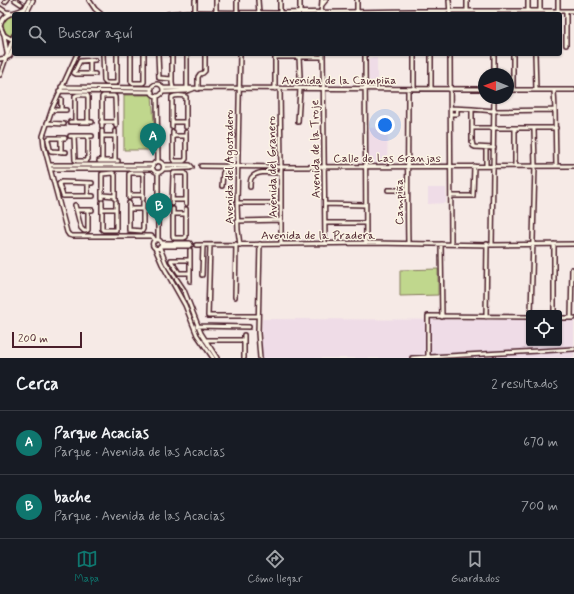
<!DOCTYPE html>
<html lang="es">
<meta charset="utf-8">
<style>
:root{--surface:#171b24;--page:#242831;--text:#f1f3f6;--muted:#9ea1a6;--line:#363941;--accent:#0f766e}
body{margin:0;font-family:Mynerve,sans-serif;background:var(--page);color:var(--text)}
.controls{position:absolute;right:12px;bottom:12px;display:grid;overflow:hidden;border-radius:4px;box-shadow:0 1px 3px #0004}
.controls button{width:36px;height:36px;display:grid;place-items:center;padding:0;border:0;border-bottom:1px solid var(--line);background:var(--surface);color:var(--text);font:20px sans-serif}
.compass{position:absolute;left:478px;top:68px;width:36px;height:36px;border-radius:50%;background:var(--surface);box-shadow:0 1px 3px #0004;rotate:271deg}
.scale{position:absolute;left:12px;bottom:10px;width:70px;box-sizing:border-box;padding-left:4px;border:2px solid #4a1f2b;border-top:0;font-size:11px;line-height:14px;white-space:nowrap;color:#4a1f2b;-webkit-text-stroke:3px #fcf5e5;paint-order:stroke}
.you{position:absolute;left:385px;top:125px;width:14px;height:14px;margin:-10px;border:3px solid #fff;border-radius:50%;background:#1a73e8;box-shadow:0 0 0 6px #1a73e833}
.badge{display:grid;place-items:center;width:26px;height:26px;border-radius:50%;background:var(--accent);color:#fff;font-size:13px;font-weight:700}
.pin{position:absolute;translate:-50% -33px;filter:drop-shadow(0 1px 2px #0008)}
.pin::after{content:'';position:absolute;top:21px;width:14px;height:12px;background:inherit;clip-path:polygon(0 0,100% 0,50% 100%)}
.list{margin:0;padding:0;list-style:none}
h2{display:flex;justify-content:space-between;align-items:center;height:52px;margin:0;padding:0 16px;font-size:17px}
h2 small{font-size:13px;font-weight:400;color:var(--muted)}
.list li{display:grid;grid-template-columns:26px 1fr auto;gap:12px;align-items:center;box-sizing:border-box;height:64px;padding:0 16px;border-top:1px solid var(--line)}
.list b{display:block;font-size:15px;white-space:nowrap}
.list p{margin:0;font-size:13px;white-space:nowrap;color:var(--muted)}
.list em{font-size:13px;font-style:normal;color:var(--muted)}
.icon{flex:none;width:22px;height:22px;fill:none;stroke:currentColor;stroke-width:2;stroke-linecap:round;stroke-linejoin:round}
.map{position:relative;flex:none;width:574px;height:358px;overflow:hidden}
.search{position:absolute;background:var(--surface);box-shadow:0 1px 3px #0004;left:12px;right:12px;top:12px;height:44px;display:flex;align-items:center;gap:10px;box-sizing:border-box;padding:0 14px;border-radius:4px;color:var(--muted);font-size:15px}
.sheet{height:180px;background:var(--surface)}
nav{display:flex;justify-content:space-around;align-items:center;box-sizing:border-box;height:56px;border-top:1px solid var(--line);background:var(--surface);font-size:11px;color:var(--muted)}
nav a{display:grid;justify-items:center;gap:2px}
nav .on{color:var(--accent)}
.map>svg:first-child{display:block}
.built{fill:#efdce7}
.green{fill:#c0d78d;stroke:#857b5c}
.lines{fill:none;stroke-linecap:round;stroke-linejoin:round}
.minor-casing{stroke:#4a1f2b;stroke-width:6}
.minor{stroke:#fcf5e5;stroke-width:3}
.labels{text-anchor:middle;stroke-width:3;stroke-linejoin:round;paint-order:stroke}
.street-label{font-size:12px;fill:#4a1f2b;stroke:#fcf5e5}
</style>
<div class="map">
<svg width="574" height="358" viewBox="0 0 574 358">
<rect width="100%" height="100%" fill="#f6eae6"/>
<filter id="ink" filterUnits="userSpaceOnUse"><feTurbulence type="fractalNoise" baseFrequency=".025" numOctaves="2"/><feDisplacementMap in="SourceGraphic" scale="8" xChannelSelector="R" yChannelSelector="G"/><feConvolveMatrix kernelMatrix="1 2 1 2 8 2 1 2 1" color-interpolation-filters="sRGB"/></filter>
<g filter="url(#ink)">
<!-- built -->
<path class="built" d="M369,58H377V86H369Z
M369,128H388L387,163H368Z
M428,188H446V203L428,204Z
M262,319L529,320V343H559V320H574V358H261Z"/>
<!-- green -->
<path class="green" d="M14,14V31L12,38C0,30 1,18 14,14Z
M124,95H152L156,150H124Z
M438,269V295L400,296V270Z"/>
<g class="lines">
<defs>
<path id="minor" d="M15,0L21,4
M89,0L95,9L101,14
M195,0V12
M258,0L259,13
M300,0V13
M449,0L450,14
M467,0V11
M528,0V11
M5,2L7,0
M322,5L326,0
M0,8L6,12L20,14
M357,11V0
M540,11V0
M558,11V0
M216,12V0
M237,13V0
M280,13V0
M22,14L29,0
M26,14L33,0
M168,14L187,12L275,13L414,11H574
M321,14L322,0
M0,26C5,11 13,15 25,8
M0,26L4,35L13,40
M4,35L7,53
M566,45V11
M77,54L52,109L43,136L44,146L67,232L69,235L72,236H151L153,237L155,241
M103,54L104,81L106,83H116L117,82V54
M131,54V81L132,83H143L144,82V54
M158,54L159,78L172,79
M172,54V83L173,88
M240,54L237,203L238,230L240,245
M275,54V89
M323,54L325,244
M365,54L366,243
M450,54L451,244
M494,54V74
M535,54L536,90
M275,57H323
M299,57L300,76
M0,59L6,58L10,56L14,46
M95,60L80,61L74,73L76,74H95
M90,74V60
M0,75L14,35
M151 90a6 6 0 1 1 12 0a6 6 0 1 1-12 0Z
M61,87L152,88
M163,88L484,89
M187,88V54
M198,89V77L200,74L203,73L205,71V54
M280,89L281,167V244
M408,89C408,140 407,192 408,243
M414,89V54
M431,89V54
M508,90H574
M513,90V54
M554,90L555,110L556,166
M59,91L152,92
M163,92L187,91L193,89
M157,96L158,161
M61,99V110
M451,108L472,109
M52,109L55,110H66
M451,114H457V109
M70,122H92
M75,122V96C78,94 83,95 87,95L88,97V122
M101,122H115
M172,122H186
M298,122L300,89
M47,123L64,124
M102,127V97L103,96H114L115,97L116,126
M172,127V97C175,95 183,95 186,97V127
M472,128H556
M173,132V159L174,161H184L186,159V132
M70,136H92
M74,136L75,160L77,161H86L88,159V136
M102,136H115
M173,136H186
M61,138V152
M65,138H49L48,140L50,149L51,151L66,152
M494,148L475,147L473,146L472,141V109L494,111L555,110
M99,161H118
M102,161V131
M115,161V131
M152.5 167a5.5 5.5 0 1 1 11 0a5.5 5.5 0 1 1-11 0Z
M49,165H153
M201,166L281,167L574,166
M486,166V148
M515,166V129
M50,169H153
M164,169L190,168L192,167L190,165H164
M88,183V196
M92,183L61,182L59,184L63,196H93
M222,186L223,173L227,166
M250,187C250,184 250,179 252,177C259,170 272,173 281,173
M388,190H407
M102,195L115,196
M129,195H143
M451,196H473L474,166
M102,198V174L113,173L115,175V199
M129,198V174L131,173H142L143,175V199
M172,200H186
M102,202V229L103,230H116V202
M129,203V230L142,231L143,229V202
M237,203H281
M172,204L173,175L174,173H185L186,175V204
M325,204L365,205
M75,205L81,228L84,231H86L88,230V210
M102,209H116
M129,209H143
M173,209V236L174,238H184L186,237V209
M76,210H92
M173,214H186
M237,221L281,220
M325,223H365
M152.5 244a4.5 4.5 0 1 1 9 0a4.5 4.5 0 1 1-9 0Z
M158,240V173
M162,243H190L191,245L189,246H162
M260,244L258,333L260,358
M441,244L442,317
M196,245L373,243L492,245L574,244
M210,245L208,316H258
M492,245L494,98
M155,248L162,264L185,305L197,335L213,358
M160,248L166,263L184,290L201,333L217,358
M190,250V281
M190,260H171V261L179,273H190
M202,275L203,245
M235,297L236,244
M531,313L535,166L534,129
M554,313V244
M486,317L487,244
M559,318H574
M571,318L572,269
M197,326L249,327
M205,340H244
M244,358V335
M412,358L574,349
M428,358V316L529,317"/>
</defs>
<!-- minor casing -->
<use href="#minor" class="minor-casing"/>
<!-- minor -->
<use href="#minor" class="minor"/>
</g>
</g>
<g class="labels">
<!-- street labels -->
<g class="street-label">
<text x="339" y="84">Avenida de la Campiña</text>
<text transform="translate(315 149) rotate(-91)" y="4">Avenida de la Troje</text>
<text x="387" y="162">Calle de Las Granjas</text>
<text transform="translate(229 167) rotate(-90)" y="4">Avenida del Agostadero</text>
<text transform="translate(272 167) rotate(-91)" y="4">Avenida del Granero</text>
<text transform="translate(399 202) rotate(-90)" y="4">Campiña</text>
<text x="318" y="239">Avenida de la Pradera</text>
</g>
</g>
</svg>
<div class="controls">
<button><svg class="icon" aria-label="locate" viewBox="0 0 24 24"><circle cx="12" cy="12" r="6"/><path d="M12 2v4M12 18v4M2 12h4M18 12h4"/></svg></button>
</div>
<svg class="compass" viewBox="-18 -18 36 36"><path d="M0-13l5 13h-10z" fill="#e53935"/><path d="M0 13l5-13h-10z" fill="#9ea1a6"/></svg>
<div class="scale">200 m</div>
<div class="you"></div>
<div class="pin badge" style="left:153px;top:156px">A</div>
<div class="pin badge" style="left:159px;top:226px">B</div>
<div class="search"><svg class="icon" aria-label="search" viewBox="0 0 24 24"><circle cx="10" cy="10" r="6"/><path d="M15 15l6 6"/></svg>Buscar aquí</div>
</div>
<section class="sheet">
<h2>Cerca<small>2 resultados</small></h2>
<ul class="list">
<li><span class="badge">A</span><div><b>Parque Acacias</b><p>Parque · Avenida de las Acacias</p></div><em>670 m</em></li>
<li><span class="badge">B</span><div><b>bache</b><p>Parque · Avenida de las Acacias</p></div><em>700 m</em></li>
</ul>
</section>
<nav>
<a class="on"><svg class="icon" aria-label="map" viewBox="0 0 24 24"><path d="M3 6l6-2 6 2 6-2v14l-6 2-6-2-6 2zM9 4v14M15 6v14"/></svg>Mapa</a>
<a><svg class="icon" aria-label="directions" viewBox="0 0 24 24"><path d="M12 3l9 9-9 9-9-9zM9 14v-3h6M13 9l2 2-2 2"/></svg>Cómo llegar</a>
<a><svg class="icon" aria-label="saved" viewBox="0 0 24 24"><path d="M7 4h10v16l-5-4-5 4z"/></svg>Guardados</a>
</nav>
